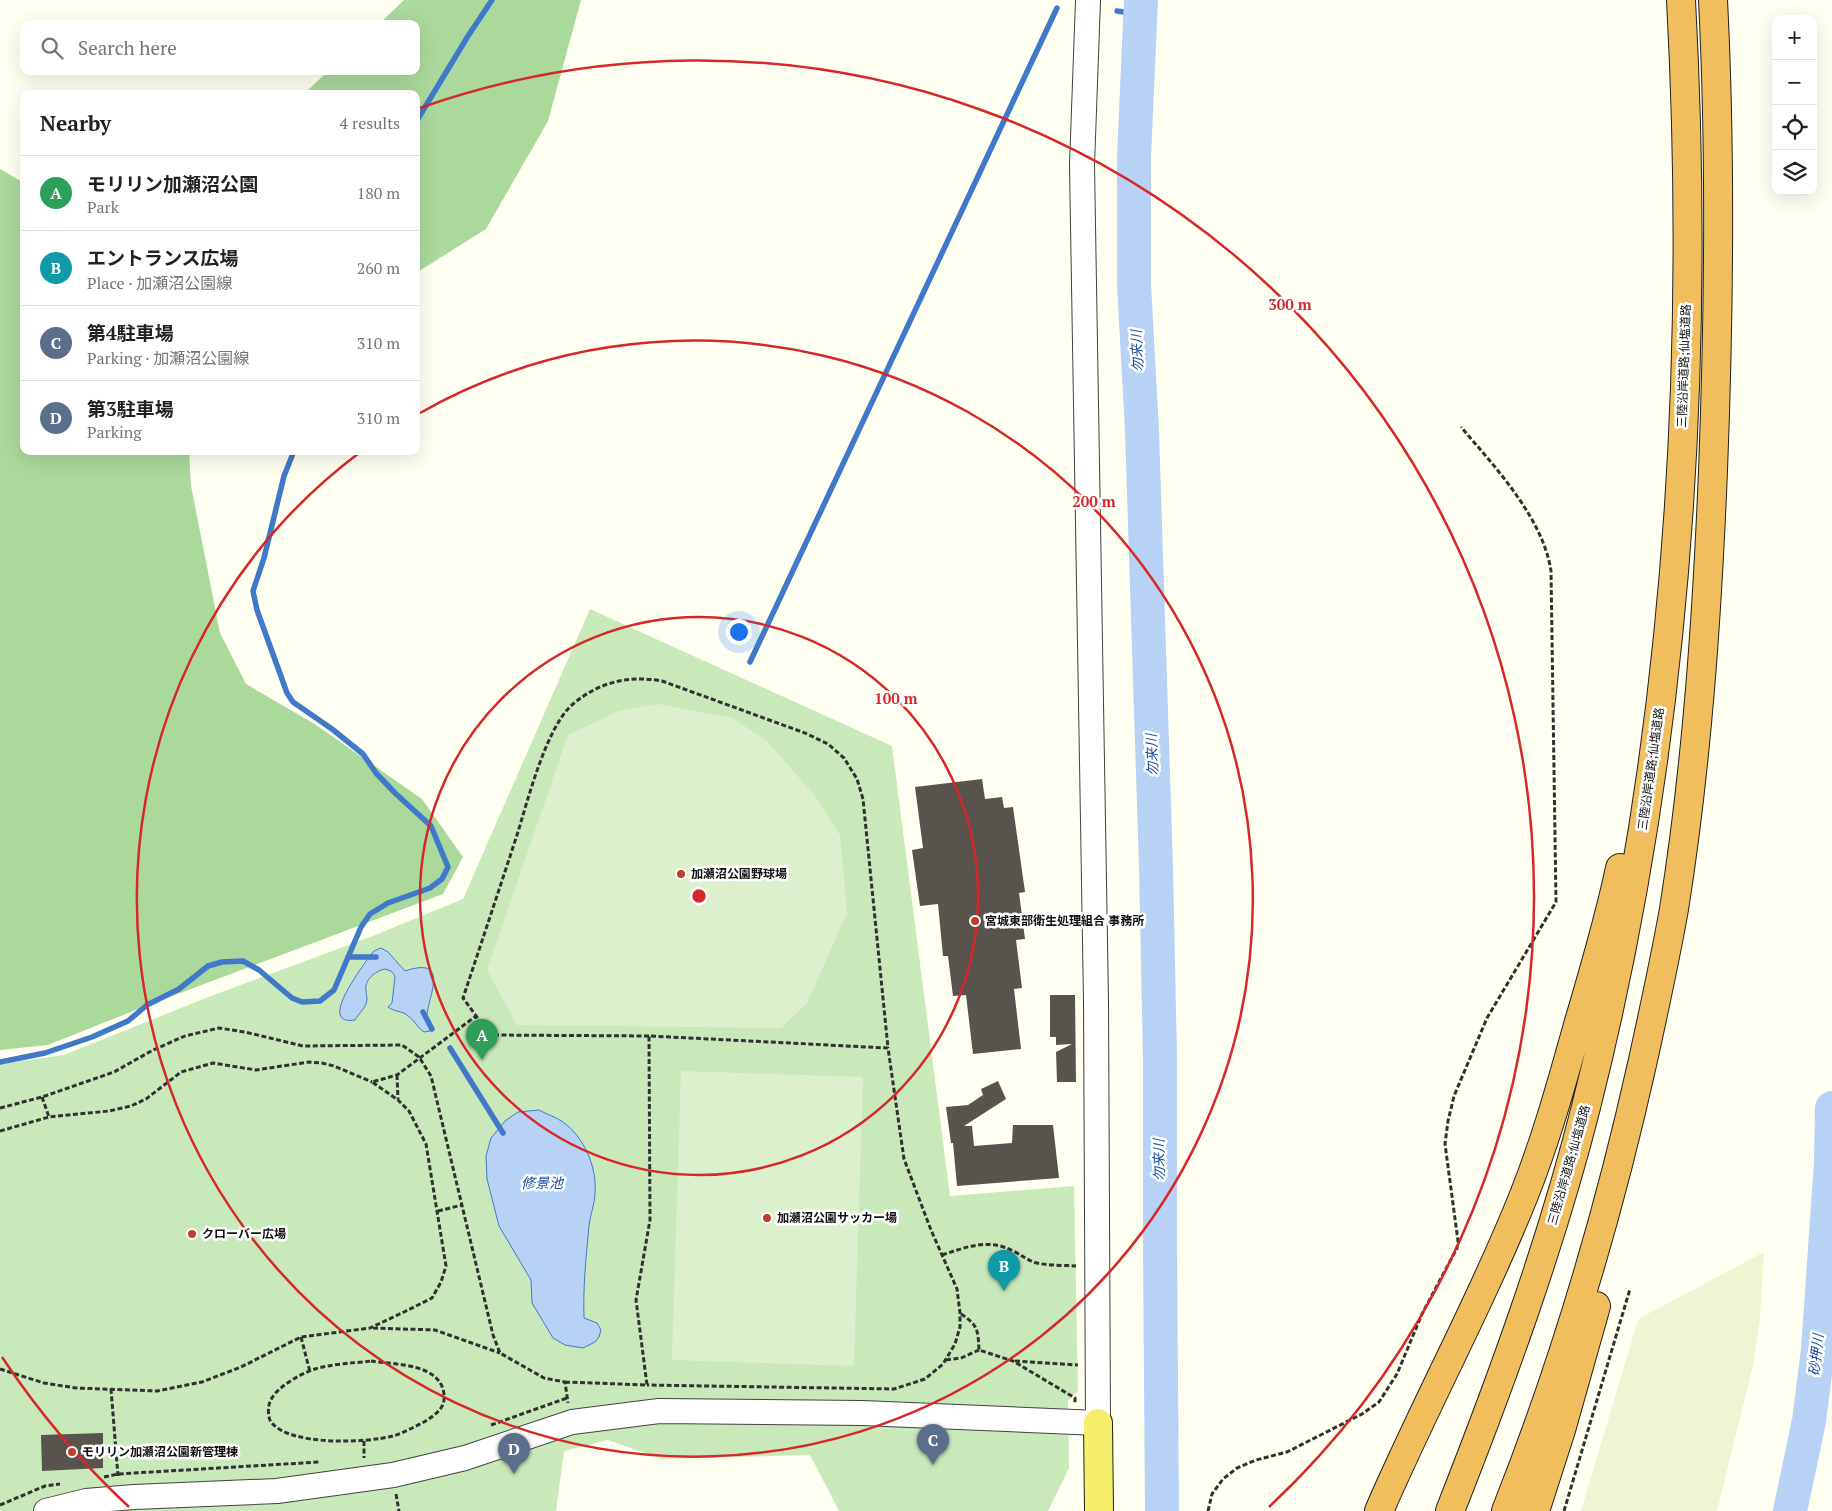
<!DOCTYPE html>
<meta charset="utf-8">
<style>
:root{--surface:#fff;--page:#f6f6f6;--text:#202124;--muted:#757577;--line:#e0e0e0;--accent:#111827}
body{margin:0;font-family:"PT Serif","Noto Sans JP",serif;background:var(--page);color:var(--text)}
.controls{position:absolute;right:15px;top:15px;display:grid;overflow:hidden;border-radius:10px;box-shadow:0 5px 20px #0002}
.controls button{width:45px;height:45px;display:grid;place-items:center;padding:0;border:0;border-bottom:1px solid var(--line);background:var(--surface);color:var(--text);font:25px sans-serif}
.you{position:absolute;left:738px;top:631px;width:18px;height:18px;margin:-12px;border:4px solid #fff;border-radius:50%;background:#1a73e8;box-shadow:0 0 0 8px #1a73e833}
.badge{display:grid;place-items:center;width:32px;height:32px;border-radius:50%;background:var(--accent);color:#fff;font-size:16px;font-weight:700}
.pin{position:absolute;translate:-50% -41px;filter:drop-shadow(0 1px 2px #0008)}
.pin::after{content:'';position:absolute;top:26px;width:18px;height:15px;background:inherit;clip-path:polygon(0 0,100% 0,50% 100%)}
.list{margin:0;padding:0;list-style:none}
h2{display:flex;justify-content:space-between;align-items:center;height:65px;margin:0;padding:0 20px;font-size:21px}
h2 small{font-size:16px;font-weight:400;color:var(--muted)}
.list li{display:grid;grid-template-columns:32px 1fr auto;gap:15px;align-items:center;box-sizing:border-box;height:75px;padding:0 20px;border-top:1px solid var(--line)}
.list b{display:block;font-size:19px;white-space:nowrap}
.list p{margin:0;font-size:16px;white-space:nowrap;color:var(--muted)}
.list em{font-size:16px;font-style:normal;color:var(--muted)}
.icon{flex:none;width:28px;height:28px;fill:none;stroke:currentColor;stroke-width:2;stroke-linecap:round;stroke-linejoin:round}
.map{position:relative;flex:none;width:1832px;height:1511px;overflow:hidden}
.search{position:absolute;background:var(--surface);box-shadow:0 5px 20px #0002;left:20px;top:20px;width:400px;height:55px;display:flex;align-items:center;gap:12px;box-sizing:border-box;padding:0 18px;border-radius:10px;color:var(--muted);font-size:19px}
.panel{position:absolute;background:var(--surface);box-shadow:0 5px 20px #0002;left:20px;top:90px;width:400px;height:365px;border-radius:10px}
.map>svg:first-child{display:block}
.farmland{fill:#f1f4d2}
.green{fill:#cae9bb}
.forest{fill:#abd99b}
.pitch{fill:#ddf0cd}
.water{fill:#b7d2f5;stroke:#4078ca}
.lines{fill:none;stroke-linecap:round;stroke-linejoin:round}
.stream{stroke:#4078ca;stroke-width:5.5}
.river{stroke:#b7d2f5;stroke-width:34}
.building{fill:#58534c}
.minor-casing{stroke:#424242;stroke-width:26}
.major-casing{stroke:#202020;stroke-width:30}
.highway-casing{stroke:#202020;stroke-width:30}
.path{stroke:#313131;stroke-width:3;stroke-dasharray:5 2.5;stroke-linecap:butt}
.minor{stroke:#fff;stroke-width:24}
.major{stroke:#f5ef6b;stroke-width:28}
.highway{stroke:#f1be5e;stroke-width:28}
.ring{fill:none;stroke:#d62828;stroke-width:2.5}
.poi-dot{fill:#bd3f29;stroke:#fff;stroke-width:2}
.labels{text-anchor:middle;stroke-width:5;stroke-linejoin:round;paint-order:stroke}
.street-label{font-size:12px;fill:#0f0f0f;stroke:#fff}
.poi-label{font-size:12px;font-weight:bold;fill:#0f0f0f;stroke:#fff;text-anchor:start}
.water-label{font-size:14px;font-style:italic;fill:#1a4b9f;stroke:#fff}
.centre{fill:#d62828;stroke:#fff;stroke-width:2.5}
.ring-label{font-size:15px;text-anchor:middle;font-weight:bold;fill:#d62828;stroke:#fff;stroke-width:5;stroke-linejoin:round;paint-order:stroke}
</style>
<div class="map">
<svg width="1832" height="1511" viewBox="0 0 1832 1511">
<rect width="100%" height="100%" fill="#fffff2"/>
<!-- farmland -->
<path class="farmland" d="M1764,1252L1760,1320L1753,1365L1717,1511H1581L1637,1323L1640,1318Z"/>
<!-- green -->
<path class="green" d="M590,609L892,746L950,1196L1074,1186L1078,1391L1068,1401L1069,1468L1048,1511H839L810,1455L662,1459L608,1440L564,1451L556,1511H0V1064L64,1055L211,996L373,936L463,899Z"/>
<!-- forest -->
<path class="forest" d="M404,0H581L548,121L486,229L416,273V94H304L328,71H416V24H379Z
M0,169L24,183V451H189L191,486L220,633L246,684L313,723L422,799L463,857L443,894L143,1007L48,1045L0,1050Z"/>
<!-- pitch -->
<path class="pitch" d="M658,704L732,718L766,740L815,796L840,835L847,913L807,1003L781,1028L517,1025L487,970L568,735L618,711Z
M681,1071L863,1077L854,1366L672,1360Z"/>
<!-- water -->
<path class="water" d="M381,948L388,952L405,971C450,956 429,994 427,1015C426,1022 429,1025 430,1031L424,1032C417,1028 414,1019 407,1015C402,1011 395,1012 388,1007L392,1003L395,976L391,971L385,969C375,971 364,980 366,991C366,992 367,997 367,999C367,1007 359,1013 355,1020C317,1026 361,969 369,957L374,951Z
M539,1110C546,1114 556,1117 563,1122C584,1137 597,1167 595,1192C595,1204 590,1215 589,1226C586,1257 583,1287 584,1318L597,1323L601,1330L599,1337L595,1342L583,1348L565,1345L553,1338L532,1303L531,1280L499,1226L487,1179L486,1156L491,1138L505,1121L518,1112Z"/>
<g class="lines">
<!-- stream -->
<path class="stream" d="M1117,11L1139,14
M416,122L468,36L492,0
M750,662L1057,8
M348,957H376
M423,1012L432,1029
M450,1048L503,1133
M0,1062L45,1053L92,1037L128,1021L147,1005L179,989L208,966L222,962L243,961L259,970L292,998L302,1002L320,1001L334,990L361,927L370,914L388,903L430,888L442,879L448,867L431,826L395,793L376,773L363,754L332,729L293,702L287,693L257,610L253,591L264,558L284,476L294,451"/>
<!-- river -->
<path class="river" d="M1141,0L1134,157V285L1142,431L1156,867L1160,1059V1248L1162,1511
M1790,1511L1809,1421L1818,1350L1831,1162L1832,1108"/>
</g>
<!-- building -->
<path class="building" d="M982,779L985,799L1002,797L1004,808L1013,807L1025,892L1019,893L1025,939L1016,940L1022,988L1014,989L1021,1049L973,1054L966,995L953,996L948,956H943L938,904L920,906L912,850L923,848L915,787Z
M1050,995H1075L1076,1082H1057L1056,1052L1072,1044L1056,1045V1037H1050Z
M998,1081L1006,1099L964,1126H972L974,1146L1012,1143L1013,1125H1053L1059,1178L957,1186L953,1143H951L946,1107L968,1105L983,1095L981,1089Z
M103,1433V1468L42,1471L41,1435Z"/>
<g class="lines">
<defs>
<path id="minor" d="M46,1511L86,1501L134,1497L277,1491L393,1475L465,1458L572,1422L659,1411L862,1413L1098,1423L1096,1001L1082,165L1088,0"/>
<path id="major" d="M1098,1423L1099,1511"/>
<path id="highway" d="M1379,1511C1425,1405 1481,1302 1524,1195C1546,1140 1562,1082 1578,1025C1593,974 1609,921 1620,868
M1450,1511C1502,1379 1551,1245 1586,1107C1677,747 1701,371 1681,0
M1506,1511C1564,1365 1609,1213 1643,1060C1654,1010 1665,960 1674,909C1697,764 1707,618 1713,471C1719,314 1721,157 1713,0
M1535,1511L1561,1430L1596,1306"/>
</defs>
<!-- minor casing -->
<use href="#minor" class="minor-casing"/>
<!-- major casing -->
<use href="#major" class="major-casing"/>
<!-- highway casing -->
<use href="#highway" class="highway-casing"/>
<!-- path -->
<path class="path" d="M649,1036L490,1035L463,998C481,944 499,890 517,835C528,800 546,727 573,704C599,682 629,675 662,681L805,733L828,744L844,758L857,779L863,799L888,1048
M397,1075L398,1099
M42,1097L49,1117
M0,1108L42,1097L114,1072L153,1050L185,1036L219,1028L245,1032L303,1046L402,1045L419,1057L431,1076L493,1335L500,1353L544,1378L565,1382L568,1403
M0,1131L49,1117L109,1111L131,1106L146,1099L181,1072L213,1063L256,1070L309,1062L322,1063L334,1066L372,1082
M438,1211L462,1205
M942,1255C966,1247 989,1238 1013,1251C1022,1255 1028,1261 1037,1263C1050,1266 1064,1265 1076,1266
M961,1314C978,1325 978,1330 979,1350L1013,1361L1075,1398V1403
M373,1328L435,1330L500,1353
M301,1337L310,1372
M946,1360L961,1358L979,1350
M371,1361C396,1365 440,1363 444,1394C446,1408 435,1415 424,1422C414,1427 403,1433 393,1436C366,1443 291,1446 272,1423C268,1419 268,1411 269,1405C272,1389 300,1374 315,1369C330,1364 355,1363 371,1361Z
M1015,1361L1078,1365
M0,1369L44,1383L76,1388L157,1391L202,1382L241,1367L301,1337L370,1328L404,1312L432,1298L441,1282L446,1266L426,1144L409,1111L398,1100L372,1082L397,1075L476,1016
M565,1382L647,1385L636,1300L650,1220L649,1036L888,1048L904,1159L931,1230L957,1289L960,1313V1327L955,1344L943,1364L925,1379L894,1389L647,1385
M111,1389L118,1476
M491,1425L567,1398
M364,1441V1458
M104,1477L118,1474L319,1462
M396,1494L399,1511
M0,1505L45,1486L60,1484
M1208,1511L1212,1494L1223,1479L1237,1468L1256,1460L1287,1452L1362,1414L1379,1402L1397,1374L1422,1314L1457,1248L1458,1241L1445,1144L1448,1121L1454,1096L1487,1018L1556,902L1551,571C1543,518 1495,467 1461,427
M1564,1511L1630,1289"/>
<!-- minor -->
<use href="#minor" class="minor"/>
<!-- major -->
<use href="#major" class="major"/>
<!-- highway -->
<use href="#highway" class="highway"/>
</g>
<!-- distance rings -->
<g class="ring">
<circle cx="699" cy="896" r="279"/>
<path d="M420 413A558 558 0 1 1 359 453"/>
<path d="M129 1507A836 836 0 0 1 2 1357M420 108A836 836 0 0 1 1269 1507"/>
</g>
<!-- markers -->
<g class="poi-dot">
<circle cx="681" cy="874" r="5"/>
<circle cx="975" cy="921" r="5"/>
<circle cx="767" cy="1218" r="5"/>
<circle cx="192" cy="1234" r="5"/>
<circle cx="72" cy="1452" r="5"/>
</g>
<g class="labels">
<!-- street labels -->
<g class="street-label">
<text transform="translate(1684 366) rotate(-88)" y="4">三陸沿岸道路;仙塩道路</text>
<text transform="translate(1651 769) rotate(-82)" y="4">三陸沿岸道路;仙塩道路</text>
<text transform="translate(1569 1165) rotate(-74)" y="4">三陸沿岸道路;仙塩道路</text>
</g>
<!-- poi labels -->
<g class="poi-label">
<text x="691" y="878">加瀬沼公園野球場</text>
<text x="985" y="925">宮城東部衛生処理組合 事務所</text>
<text x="777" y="1222">加瀬沼公園サッカー場</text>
<text x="202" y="1238">クローバー広場</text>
<text x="82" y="1456">モリリン加瀬沼公園新管理棟</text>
</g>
<!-- water labels -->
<g class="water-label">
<text transform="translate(1137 351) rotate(-93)" y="5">勿来川</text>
<text transform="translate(1152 755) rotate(-92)" y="5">勿来川</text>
<text transform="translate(1159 1160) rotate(-91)" y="5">勿来川</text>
<text x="542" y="1188">修景池</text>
<text transform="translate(1816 1355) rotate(-84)" y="5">砂押川</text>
</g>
</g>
<circle cx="699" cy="896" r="8" class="centre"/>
<g class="ring-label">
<text x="1290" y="310">300 m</text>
<text x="1094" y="507">200 m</text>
<text x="896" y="704">100 m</text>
</g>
</svg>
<div class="controls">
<button>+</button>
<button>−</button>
<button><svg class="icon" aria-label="locate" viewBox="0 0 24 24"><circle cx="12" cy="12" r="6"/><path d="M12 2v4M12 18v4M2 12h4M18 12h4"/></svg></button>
<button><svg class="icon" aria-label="layers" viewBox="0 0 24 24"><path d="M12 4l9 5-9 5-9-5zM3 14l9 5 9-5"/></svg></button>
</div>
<div class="you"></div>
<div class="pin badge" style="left:482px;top:1060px;background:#2e9e5b">A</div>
<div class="pin badge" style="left:1004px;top:1291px;background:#0f9aa8">B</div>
<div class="pin badge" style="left:933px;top:1465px;background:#5c6f8a">C</div>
<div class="pin badge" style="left:514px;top:1474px;background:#5c6f8a">D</div>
<div class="search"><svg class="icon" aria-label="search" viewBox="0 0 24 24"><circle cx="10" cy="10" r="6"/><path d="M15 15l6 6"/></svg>Search here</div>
<section class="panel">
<h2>Nearby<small>4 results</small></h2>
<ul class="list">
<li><span class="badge" style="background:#2e9e5b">A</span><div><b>モリリン加瀬沼公園</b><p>Park</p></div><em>180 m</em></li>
<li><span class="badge" style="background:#0f9aa8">B</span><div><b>エントランス広場</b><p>Place · 加瀬沼公園線</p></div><em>260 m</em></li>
<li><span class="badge" style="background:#5c6f8a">C</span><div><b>第4駐車場</b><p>Parking · 加瀬沼公園線</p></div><em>310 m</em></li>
<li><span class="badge" style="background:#5c6f8a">D</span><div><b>第3駐車場</b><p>Parking</p></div><em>310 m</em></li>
</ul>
</section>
</div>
